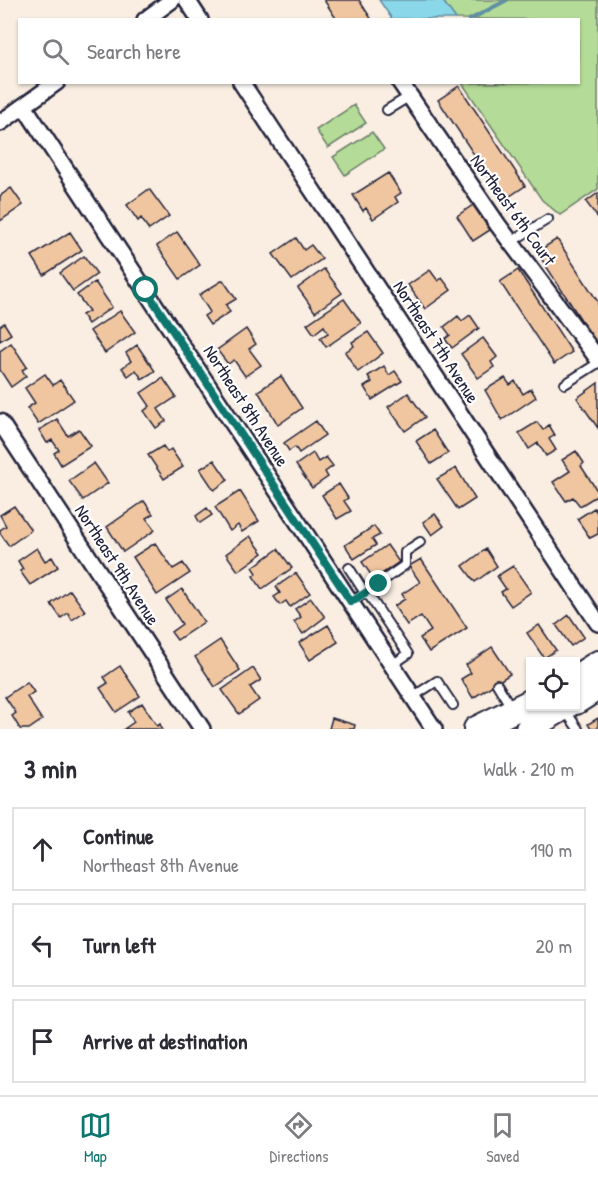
<!DOCTYPE html>
<meta charset="utf-8">
<style>
:root{--surface:#fff;--page:#f2f2f3;--text:#2b2b33;--muted:#7c7c81;--line:#e1e1e2;--accent:#0f766e}
body{margin:0;font-family:"Patrick Hand",sans-serif;background:var(--page);color:var(--text)}
.controls{position:absolute;right:18px;bottom:18px;display:grid;overflow:hidden;border-radius:0px;box-shadow:0 2px 4px #0004}
.controls button{width:54px;height:54px;display:grid;place-items:center;padding:0;border:0;border-bottom:2px solid var(--line);background:var(--surface);color:var(--text);font:30px sans-serif}
.stop{position:absolute;width:18px;height:18px;margin:-14px;border:4px solid #0f766e;border-radius:50%;background:#fff}
.stop.end{background:#0f766e;border-color:#fff;box-shadow:0 2px 6px #0008}
.list{margin:0;padding:0;list-style:none}
h2{display:flex;justify-content:space-between;align-items:center;height:78px;margin:0;padding:0 24px;font-size:26px}
h2 small{font-size:20px;font-weight:400;color:var(--muted)}
.list li{display:grid;grid-template-columns:39px 1fr auto;gap:18px;align-items:center;box-sizing:border-box;height:84px;margin:0 12px 12px;padding:0 12px;border:2px solid var(--line);border-radius:0px}
.list b{display:block;font-size:22px;white-space:nowrap}
.list p{margin:0;font-size:20px;white-space:nowrap;color:var(--muted)}
.list em{font-size:20px;font-style:normal;color:var(--muted)}
.icon{flex:none;width:33px;height:33px;fill:none;stroke:currentColor;stroke-width:2;stroke-linecap:round;stroke-linejoin:round}
.map{position:relative;flex:none;width:598px;height:729px;overflow:hidden}
.search{position:absolute;background:var(--surface);box-shadow:0 2px 4px #0004;left:18px;right:18px;top:18px;height:66px;display:flex;align-items:center;gap:15px;box-sizing:border-box;padding:0 21px;border-radius:0px;color:var(--muted);font-size:22px}
.sheet{height:366px;background:var(--surface)}
nav{display:flex;justify-content:space-around;align-items:center;box-sizing:border-box;height:84px;border-top:2px solid var(--line);background:var(--surface);font-size:16px;color:var(--muted)}
nav a{display:grid;justify-items:center;gap:3px}
nav .on{color:var(--accent)}
.map>svg:first-child{display:block}
.green{fill:#b4db97;stroke:#6b7e69;stroke-width:1.5}
.water{fill:#89d7e8;stroke:#608fa3;stroke-width:1.5}
.lines{fill:none;stroke-linecap:round;stroke-linejoin:round}
.stream{stroke:#608fa3;stroke-width:4}
.building{fill:#f0c6a0;stroke:#22223b;stroke-width:1.5}
.lane-casing{stroke:#22223b;stroke-width:12}
.street-casing{stroke:#22223b;stroke-width:20}
.primary-casing{stroke:#22223b;stroke-width:28}
.lane{stroke:#fff;stroke-width:8}
.street{stroke:#fff;stroke-width:15}
.primary{stroke:#fff;stroke-width:24}
.route{stroke:#0f766e;stroke-width:8}
.labels{text-anchor:middle;stroke-width:4.5;stroke-linejoin:round;paint-order:stroke}
.street-label{font-size:18px;fill:#22223b;stroke:#fff}
</style>
<div class="map">
<svg width="598" height="729" viewBox="0 0 598 729">
<rect width="100%" height="100%" fill="#faeee2"/>
<filter id="ink" filterUnits="userSpaceOnUse"><feTurbulence type="fractalNoise" baseFrequency=".0167" numOctaves="2"/><feDisplacementMap in="SourceGraphic" scale="12" xChannelSelector="R" yChannelSelector="G"/><feConvolveMatrix kernelMatrix="1 2 1 2 8 2 1 2 1" color-interpolation-filters="sRGB"/></filter>
<g filter="url(#ink)">
<!-- green -->
<path class="green" d="M442,0H598V189L560,215L542,200L462,83L578,82V20L456,19Z
M354,105L366,123L328,148L316,130Z
M372,132L384,149L345,175L333,157Z"/>
<!-- water -->
<path class="water" d="M379,0H442L456,19H392Z"/>
<g class="lines">
<!-- stream -->
<path class="stream" d="M469,20L507,0"/>
</g>
<!-- building -->
<path class="building" d="M324,0H359L372,20H337Z
M459,86L525,186L504,200L438,100Z
M388,173L401,193L395,197L398,202L373,219L366,208L363,211L353,195Z
M11,188L23,205L0,221V196Z
M149,189L169,216L149,230L141,218L138,221L127,205Z
M598,193V218L586,202Z
M473,205L490,230L473,241L457,216Z
M70,232L82,250L44,275L32,256Z
M177,232L200,265L180,279L157,246Z
M296,238L304,250L311,245L322,259L292,280L273,254Z
M557,239L598,302V346L537,252Z
M84,256L97,274L73,291L60,273Z
M324,269L342,293L315,312L298,288Z
M430,270L438,281L442,278L451,290L425,309L408,285Z
M518,270L572,352L554,364L500,282Z
M223,280L236,299L226,305L230,312L210,325L204,316L210,312L199,295Z
M95,282L112,307L88,324L82,315L89,311L77,295Z
M344,299L361,323L326,347L320,338L328,333L324,326L314,334L307,324Z
M120,311L135,332L105,353L90,331Z
M470,315L479,328L452,348L445,339L450,335L444,327L458,316L462,321Z
M4,323L11,334L0,341V326Z
M246,329L256,344L249,349L261,365L245,376L234,360L228,364L217,350Z
M368,332L383,353L358,372L345,352L354,346L352,342Z
M483,338L497,357L491,362L494,367L478,378L461,354Z
M11,343L27,367L22,370L26,376L11,387L0,370V351Z
M137,345L155,371L142,379L136,370L128,376L122,368L131,361L126,353Z
M384,366L389,375L395,371L402,381L372,400L364,387L372,382L368,376Z
M45,374L53,385L60,380L74,400L38,424L27,408L35,403L25,388Z
M281,376L302,408L278,425L258,391Z
M163,378L176,397L158,409L166,421L156,428L144,411L150,406L141,393Z
M505,378L510,385L515,381L523,394L531,389L536,397L502,420L485,390Z
M598,383V428L577,398Z
M408,393L425,417L405,431L388,407Z
M57,419L68,436L79,429L91,446L61,465L54,453L59,450L52,440L47,443L39,430Z
M316,421L325,435L299,453L295,447L289,451L284,443Z
M537,422L543,430L549,425L555,435L549,439L556,450L546,456L538,443L529,449L519,433Z
M433,430L448,453L431,464L416,441Z
M163,446L167,452L171,449L183,467L164,479L148,455Z
M576,451L584,463L581,466L598,492V495L580,506L573,497L566,501L553,482L570,471L562,460Z
M313,453L318,462L326,457L333,466L325,472L328,477L312,488L296,465Z
M214,460L228,480L214,490L200,469Z
M94,463L108,483L83,500L69,481Z
M456,468L475,499L458,510L437,479Z
M339,484L348,498L344,501L351,511L337,519L322,495Z
M240,491L259,521L242,532L238,525L230,531L215,507Z
M144,501L153,514L146,518L155,530L123,552L107,527Z
M14,506L31,530L9,546L0,533V530L6,526L0,515Z
M207,508L212,515L200,523L196,516Z
M594,508L598,514V534L590,538L577,519Z
M435,514L444,526L432,535L423,522Z
M374,526L380,535L372,539L376,545L354,559L345,545Z
M250,536L263,553L238,571L226,554Z
M155,543L173,569L183,563L190,573L157,595L133,557Z
M387,545L399,562L374,579L362,562Z
M37,548L45,561L52,557L58,567L30,585L20,571L23,569L18,561Z
M278,549L292,568L262,589L253,576L257,573L253,567Z
M486,549L497,566L475,582L463,566Z
M421,559L467,628L429,652L420,638L431,631L421,616L407,625L394,606L405,599L402,594L420,582L409,566Z
M513,566L531,592L511,606L501,592L506,589L497,576Z
M296,573L310,593L290,607L286,601L280,605L274,597L280,593L276,587Z
M182,589L204,622L177,640L171,632L182,624L166,600Z
M70,590L85,611L72,620L68,613L61,618L51,604Z
M311,598L325,617L303,634L294,622L301,617L295,609Z
M569,615L584,637L571,646L556,625Z
M328,625L338,642L310,660L299,643Z
M539,625L556,650L544,658L527,633Z
M220,640L240,670L215,687L195,657Z
M492,647L510,674L473,698L461,679L471,673L466,665Z
M120,666L140,696L116,712L100,688L108,683L104,677Z
M253,668L261,680L250,687L259,700L239,714L222,690Z
M27,682L34,692L27,697L42,720L29,729H20L12,716L16,713L5,697Z
M142,703L157,726L160,724L162,729H124L134,722L128,712Z
M332,718L355,725L354,729H329Z
M598,718V729H591L588,724Z"/>
<g class="lines">
<defs>
<path id="lane" d="M387,110L410,96
M511,242L548,219
M565,384L598,363
M349,568L365,593L351,602
M392,665L408,654L370,597L365,593L405,565V552L420,542
M497,684L512,709
M414,696L437,681L453,705
M565,710L578,729"/>
<path id="street" d="M187,0L200,20
M145,20L172,0
M241,82L598,623
M400,82L498,225L598,359
M24,106L434,729
M0,123L57,82
M0,422L202,729"/>
<path id="primary" d="M576,677L598,663
M576,702L598,688
M476,729L530,702
M528,729L567,706"/>
</defs>
<!-- lane casing -->
<use href="#lane" class="lane-casing"/>
<!-- street casing -->
<use href="#street" class="street-casing"/>
<!-- primary casing -->
<use href="#primary" class="primary-casing"/>
<!-- lane -->
<use href="#lane" class="lane"/>
<!-- street -->
<use href="#street" class="street"/>
<!-- primary -->
<use href="#primary" class="primary"/>
</g>
</g>
<g class="lines" filter="url(#ink)">
<!-- route -->
<path class="route" d="M146,290L351,602L379,584"/>
</g>
<g class="labels">
<!-- street labels -->
<g class="street-label">
<text transform="translate(513 210) rotate(54)" y="6">Northeast 6th Court</text>
<text transform="translate(436 342) rotate(57)" y="6">Northeast 7th Avenue</text>
<text transform="translate(246 406) rotate(57)" y="6">Northeast 8th Avenue</text>
<text transform="translate(117 565) rotate(57)" y="6">Northeast 9th Avenue</text>
</g>
</g>
</svg>
<div class="controls">
<button><svg class="icon" aria-label="locate" viewBox="0 0 24 24"><circle cx="12" cy="12" r="6"/><path d="M12 2v4M12 18v4M2 12h4M18 12h4"/></svg></button>
</div>
<div class="stop" style="left:146px;top:290px"></div>
<div class="stop end" style="left:379px;top:584px"></div>
<div class="search"><svg class="icon" aria-label="search" viewBox="0 0 24 24"><circle cx="10" cy="10" r="6"/><path d="M15 15l6 6"/></svg>Search here</div>
</div>
<section class="sheet">
<h2>3 min<small>Walk · 210 m</small></h2>
<ul class="list">
<li><svg class="icon" aria-label="ahead" viewBox="0 0 24 24"><path d="M12 20V5M6 11l6-6 6 6"/></svg><div><b>Continue</b><p>Northeast 8th Avenue</p></div><em>190 m</em></li>
<li><svg class="icon" aria-label="left" viewBox="0 0 24 24"><path d="M17 20v-9H6M10 6l-5 5 5 5"/></svg><div><b>Turn left</b></div><em>20 m</em></li>
<li><svg class="icon" aria-label="arrive" viewBox="0 0 24 24"><path d="M6 21V4h12l-3 4 3 4H6"/></svg><div><b>Arrive at destination</b></div></li>
</ul>
</section>
<nav>
<a class="on"><svg class="icon" aria-label="map" viewBox="0 0 24 24"><path d="M3 6l6-2 6 2 6-2v14l-6 2-6-2-6 2zM9 4v14M15 6v14"/></svg>Map</a>
<a><svg class="icon" aria-label="directions" viewBox="0 0 24 24"><path d="M12 3l9 9-9 9-9-9zM9 14v-3h6M13 9l2 2-2 2"/></svg>Directions</a>
<a><svg class="icon" aria-label="saved" viewBox="0 0 24 24"><path d="M7 4h10v16l-5-4-5 4z"/></svg>Saved</a>
</nav>
